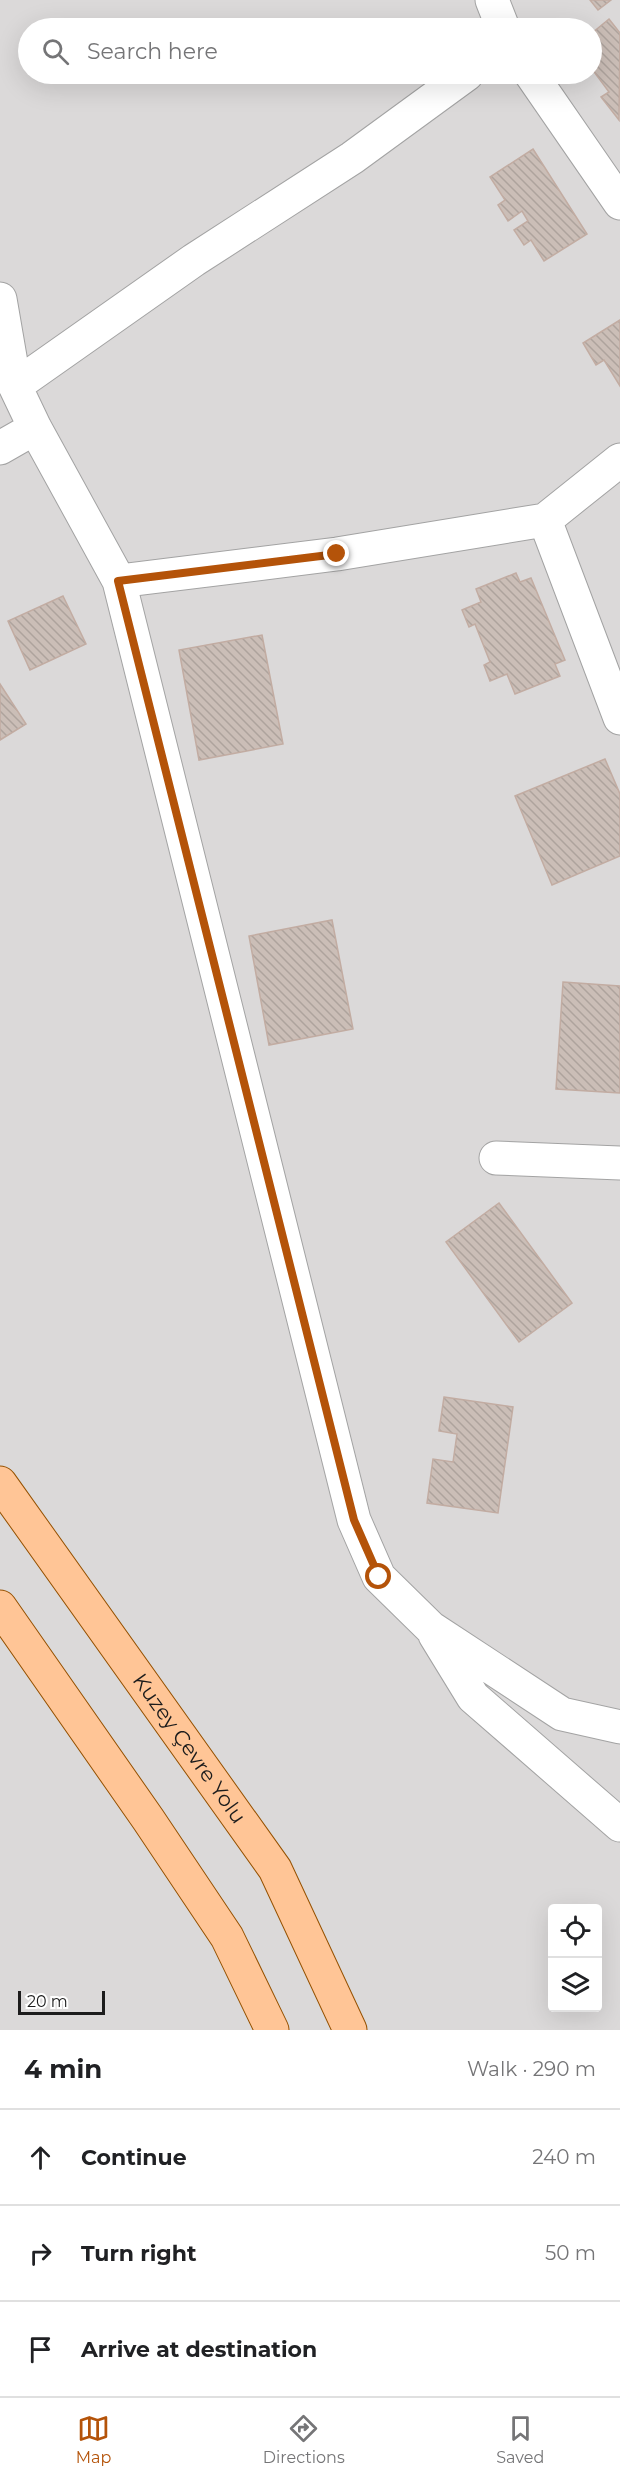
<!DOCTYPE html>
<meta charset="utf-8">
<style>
:root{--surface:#fff;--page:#f2f2f2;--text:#202124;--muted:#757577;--line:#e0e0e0;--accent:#b45309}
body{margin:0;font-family:Montserrat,sans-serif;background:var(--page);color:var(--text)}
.controls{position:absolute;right:18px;bottom:18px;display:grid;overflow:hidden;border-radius:6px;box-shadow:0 6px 24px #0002}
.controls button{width:54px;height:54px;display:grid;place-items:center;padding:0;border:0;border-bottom:2px solid var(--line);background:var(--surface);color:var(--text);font:30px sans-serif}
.scale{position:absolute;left:18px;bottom:15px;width:87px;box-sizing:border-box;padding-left:6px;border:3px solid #1c1c1c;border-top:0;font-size:16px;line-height:21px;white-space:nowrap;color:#1c1c1c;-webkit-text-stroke:4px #fff;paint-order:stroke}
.stop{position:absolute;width:18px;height:18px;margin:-14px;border:4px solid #b45309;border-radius:50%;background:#fff}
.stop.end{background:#b45309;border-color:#fff;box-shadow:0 2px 6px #0008}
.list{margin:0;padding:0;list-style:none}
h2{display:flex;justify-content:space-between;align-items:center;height:78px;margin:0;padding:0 24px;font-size:26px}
h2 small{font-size:20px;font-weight:400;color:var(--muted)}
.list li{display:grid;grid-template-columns:39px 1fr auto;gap:18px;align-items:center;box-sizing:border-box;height:96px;padding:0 24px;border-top:2px solid var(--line)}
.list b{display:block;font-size:22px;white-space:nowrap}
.list em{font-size:20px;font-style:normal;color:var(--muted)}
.icon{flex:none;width:33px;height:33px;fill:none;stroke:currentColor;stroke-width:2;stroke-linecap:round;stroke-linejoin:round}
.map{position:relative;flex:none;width:620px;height:2030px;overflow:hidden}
.search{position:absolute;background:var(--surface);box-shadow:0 6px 24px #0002;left:18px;right:18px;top:18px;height:66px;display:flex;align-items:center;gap:15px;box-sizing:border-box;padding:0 21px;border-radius:33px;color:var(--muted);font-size:22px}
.sheet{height:366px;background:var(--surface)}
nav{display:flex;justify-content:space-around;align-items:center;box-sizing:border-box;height:84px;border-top:2px solid var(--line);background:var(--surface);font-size:16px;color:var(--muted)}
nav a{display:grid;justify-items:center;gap:3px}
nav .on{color:var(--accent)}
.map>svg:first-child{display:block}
.residential{fill:#dbd9d9;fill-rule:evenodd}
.building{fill:url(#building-back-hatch);stroke:#c2aca2;stroke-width:1.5}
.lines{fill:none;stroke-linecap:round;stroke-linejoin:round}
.minor-casing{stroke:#a3a3a3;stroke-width:35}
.major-casing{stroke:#955100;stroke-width:35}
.minor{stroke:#fff;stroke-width:33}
.major{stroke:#ffc596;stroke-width:33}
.route{stroke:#b45309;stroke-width:8}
.labels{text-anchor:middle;stroke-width:4.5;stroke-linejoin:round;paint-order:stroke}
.street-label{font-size:21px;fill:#1c1c1c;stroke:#fff}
</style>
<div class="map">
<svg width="620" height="2030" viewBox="0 0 620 2030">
<defs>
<pattern id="building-back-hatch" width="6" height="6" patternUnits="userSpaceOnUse" patternTransform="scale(1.5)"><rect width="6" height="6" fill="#cbbeb7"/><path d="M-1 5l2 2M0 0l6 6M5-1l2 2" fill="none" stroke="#aea39d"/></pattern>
</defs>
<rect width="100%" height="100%" fill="#efe9e1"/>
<!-- residential -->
<path class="residential" d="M0,0H620V2030H0ZM28,28H592V74H28ZM552,1908H598V2008H552Z"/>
<!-- building -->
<path class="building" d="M590,0H611L598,10Z
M609,19L620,33L619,120L601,97L609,92L592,69V33Z
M533,149L587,234L544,261L531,240L524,245L514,230L528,221L522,211L508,221L498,205L505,200L490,177Z
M620,320V386L604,360L596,365L583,343Z
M516,573L520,582L531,578L565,660L555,664L560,676L515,694L507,674L490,681L484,665L490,662L475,624L469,627L462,610L481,602L476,589Z
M63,596L86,644L30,670L8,621Z
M262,635L283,744L199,760L179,650Z
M0,684L26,724L0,740Z
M605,759L620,794V856L552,885L515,796Z
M332,920L353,1029L269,1045L249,936Z
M563,982L620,986V1093L556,1089Z
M499,1203L572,1303L519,1342L446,1242Z
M444,1397L513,1407L498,1513L427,1503L433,1459L453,1462L457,1434L439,1431Z"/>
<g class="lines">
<defs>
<path id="minor" d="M492,0L503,28
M531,74L620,203
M0,299L15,386L35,428L119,581L337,554L545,520L620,460
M15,386L194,260L352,158L467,74
M0,448L35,428
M545,520L620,718
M119,581L354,1520L379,1577L431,1628L562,1714L620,1727
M496,1158L620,1163
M435,1635L473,1697L620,1825"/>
<g id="major">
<path id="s1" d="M0,1483L275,1869L350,2030"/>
<path d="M0,1607L148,1819L227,1937L272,2030"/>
</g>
</defs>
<!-- minor casing -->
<use href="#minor" class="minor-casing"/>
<!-- major casing -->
<use href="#major" class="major-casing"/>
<!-- minor -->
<use href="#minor" class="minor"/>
<!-- major -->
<use href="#major" class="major"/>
</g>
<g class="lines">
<!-- route -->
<path class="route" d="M337,554L118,581L354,1520L379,1577"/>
</g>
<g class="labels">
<!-- street labels -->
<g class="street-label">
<text dy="7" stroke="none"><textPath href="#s1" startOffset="326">Kuzey Çevre Yolu</textPath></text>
</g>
</g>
</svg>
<div class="controls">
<button><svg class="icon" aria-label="locate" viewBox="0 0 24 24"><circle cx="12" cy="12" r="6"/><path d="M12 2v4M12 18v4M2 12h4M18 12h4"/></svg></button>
<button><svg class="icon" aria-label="layers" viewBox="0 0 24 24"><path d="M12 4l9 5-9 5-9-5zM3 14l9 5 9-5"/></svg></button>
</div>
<div class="scale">20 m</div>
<div class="stop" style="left:379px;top:1577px"></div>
<div class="stop end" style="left:337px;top:554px"></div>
<div class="search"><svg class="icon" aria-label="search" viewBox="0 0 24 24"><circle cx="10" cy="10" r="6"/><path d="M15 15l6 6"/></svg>Search here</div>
</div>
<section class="sheet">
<h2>4 min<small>Walk · 290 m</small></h2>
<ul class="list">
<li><svg class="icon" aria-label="ahead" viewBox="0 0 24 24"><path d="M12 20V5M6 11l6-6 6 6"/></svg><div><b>Continue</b></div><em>240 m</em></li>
<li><svg class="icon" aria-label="right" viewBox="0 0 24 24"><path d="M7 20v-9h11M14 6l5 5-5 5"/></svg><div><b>Turn right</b></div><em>50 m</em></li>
<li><svg class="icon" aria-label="arrive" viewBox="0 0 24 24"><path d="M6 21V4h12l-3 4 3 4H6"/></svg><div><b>Arrive at destination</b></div></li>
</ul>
</section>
<nav>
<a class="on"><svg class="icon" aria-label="map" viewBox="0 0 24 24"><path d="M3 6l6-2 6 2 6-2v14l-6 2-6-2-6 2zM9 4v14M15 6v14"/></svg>Map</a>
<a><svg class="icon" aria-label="directions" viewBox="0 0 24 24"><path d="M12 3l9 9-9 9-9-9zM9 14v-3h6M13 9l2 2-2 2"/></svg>Directions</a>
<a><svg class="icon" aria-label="saved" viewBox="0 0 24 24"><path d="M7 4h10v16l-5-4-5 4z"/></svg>Saved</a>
</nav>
